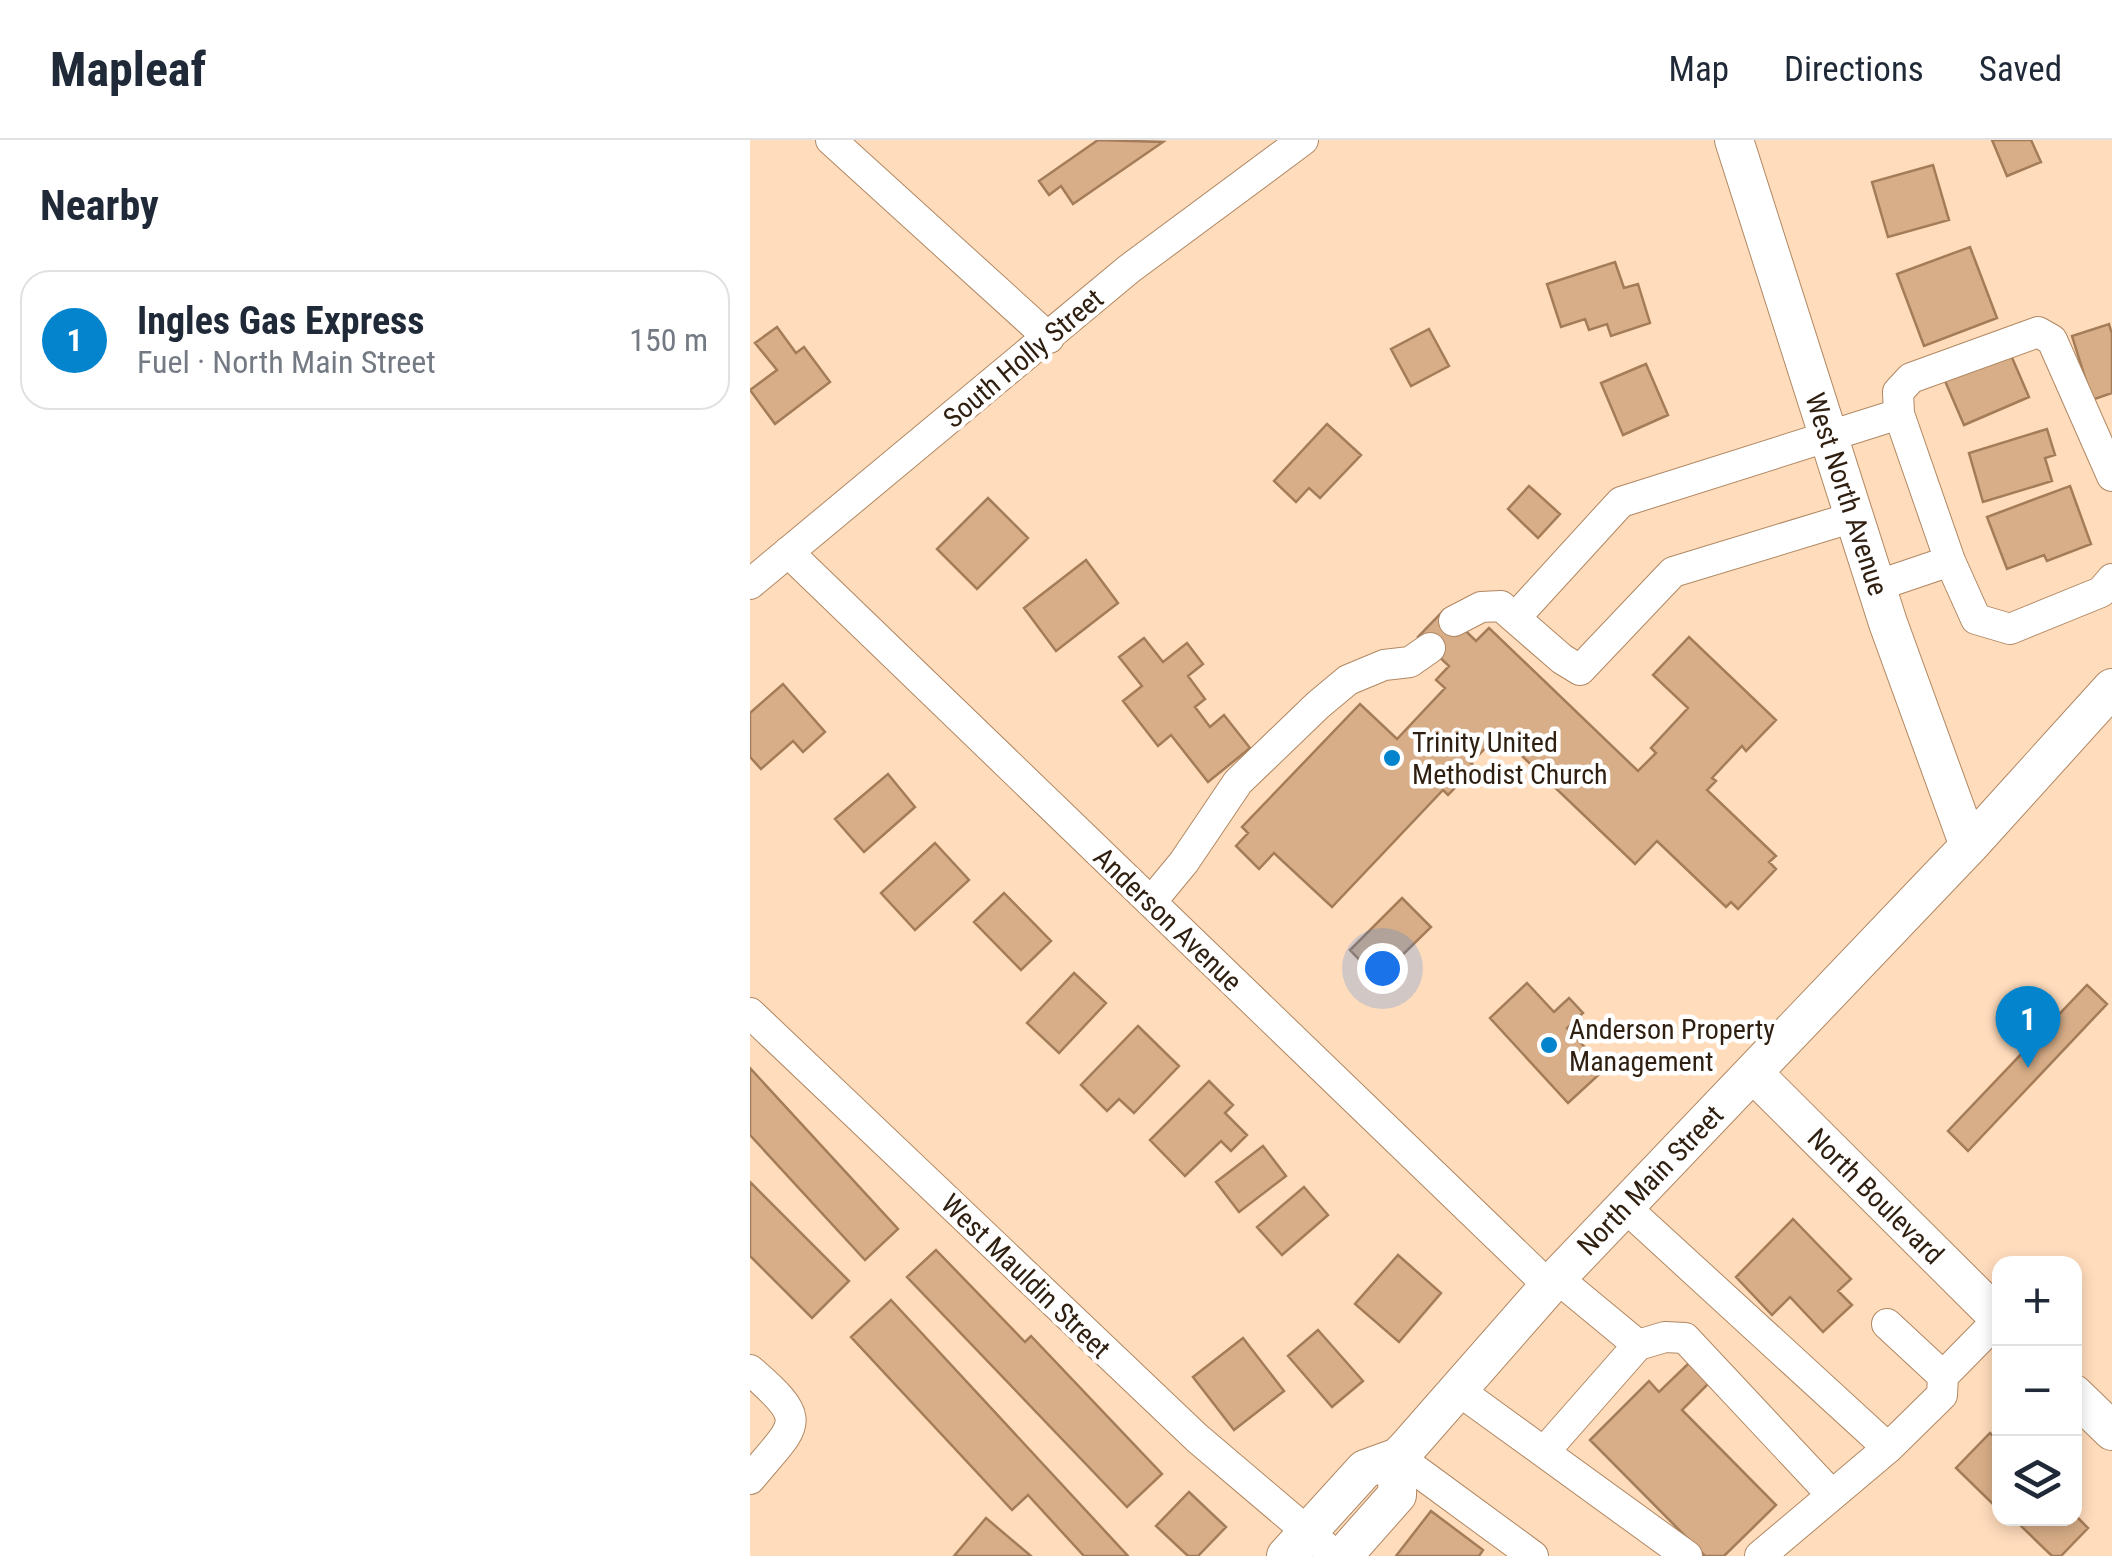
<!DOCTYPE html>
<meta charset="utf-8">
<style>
:root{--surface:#fff;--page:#f2f2f3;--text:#1f2937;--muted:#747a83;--line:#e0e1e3;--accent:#0384cc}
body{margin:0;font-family:"Roboto Condensed",sans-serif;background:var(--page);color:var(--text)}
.controls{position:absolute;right:30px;bottom:30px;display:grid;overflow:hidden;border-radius:20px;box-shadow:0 5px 15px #0003}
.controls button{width:90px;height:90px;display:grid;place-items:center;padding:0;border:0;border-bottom:2px solid var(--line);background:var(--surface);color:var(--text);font:50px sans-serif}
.you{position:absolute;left:632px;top:828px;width:35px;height:35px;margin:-25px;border:8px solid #fff;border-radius:50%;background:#1a73e8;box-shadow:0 0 0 15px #1a73e833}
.badge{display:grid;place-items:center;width:65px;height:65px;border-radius:50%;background:var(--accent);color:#fff;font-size:32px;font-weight:700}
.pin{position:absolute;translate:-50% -82px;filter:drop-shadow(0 2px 5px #0008)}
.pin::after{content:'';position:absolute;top:52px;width:35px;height:30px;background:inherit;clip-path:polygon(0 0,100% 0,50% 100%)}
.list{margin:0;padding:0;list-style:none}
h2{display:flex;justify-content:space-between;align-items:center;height:130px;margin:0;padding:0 40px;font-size:42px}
h2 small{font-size:32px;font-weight:400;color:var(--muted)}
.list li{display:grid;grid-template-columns:65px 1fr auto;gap:30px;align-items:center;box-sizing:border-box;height:140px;margin:0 20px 20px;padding:0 20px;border:2px solid var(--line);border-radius:30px}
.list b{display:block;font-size:38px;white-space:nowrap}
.list p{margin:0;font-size:32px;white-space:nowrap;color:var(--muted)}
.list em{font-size:32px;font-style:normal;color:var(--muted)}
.icon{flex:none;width:55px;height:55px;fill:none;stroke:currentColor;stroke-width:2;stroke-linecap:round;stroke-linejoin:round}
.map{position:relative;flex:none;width:1362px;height:1416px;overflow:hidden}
header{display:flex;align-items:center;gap:60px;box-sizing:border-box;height:140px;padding:0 50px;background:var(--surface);border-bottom:2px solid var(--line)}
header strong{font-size:48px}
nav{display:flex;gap:55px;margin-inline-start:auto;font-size:35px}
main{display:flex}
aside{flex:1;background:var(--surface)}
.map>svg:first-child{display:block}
.building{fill:#d8ae88;stroke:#a47c58;stroke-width:2.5}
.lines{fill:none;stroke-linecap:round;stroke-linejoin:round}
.minor-casing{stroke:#b08863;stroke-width:32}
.major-casing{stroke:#b08863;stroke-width:40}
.minor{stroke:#fff;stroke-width:30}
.major{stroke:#fff;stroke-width:38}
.poi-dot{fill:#0384cc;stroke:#fff;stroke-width:4}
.labels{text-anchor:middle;stroke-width:9;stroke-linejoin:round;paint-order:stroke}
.street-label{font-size:28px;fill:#2f1f10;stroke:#fff}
.poi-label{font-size:28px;fill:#2f1f10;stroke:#fff;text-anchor:start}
</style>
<header>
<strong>Mapleaf</strong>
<nav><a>Map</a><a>Directions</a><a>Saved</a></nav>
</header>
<main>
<aside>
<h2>Nearby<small></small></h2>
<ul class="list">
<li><span class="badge">1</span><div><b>Ingles Gas Express</b><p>Fuel · North Main Street</p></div><em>150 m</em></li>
</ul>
</aside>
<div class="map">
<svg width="1362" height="1416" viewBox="0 0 1362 1416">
<rect width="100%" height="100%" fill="#ffdcbc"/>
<!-- building -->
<path class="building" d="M348,0L413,2L323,64L311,46L299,55L289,41Z
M1242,0H1281L1291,22L1257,36Z
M1183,25L1199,80L1138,97L1122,42Z
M1220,107L1247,178L1174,206L1147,134Z
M865,122L874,148L888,144L900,183L861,196L857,184L839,190L835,179L811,187L797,144Z
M1359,184L1362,194V253L1342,260L1322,196Z
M27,187L46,213L54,207L80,242L25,284L0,250L27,230L5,203Z
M679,189L699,226L661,246L641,209Z
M1257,206L1279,257L1214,285L1192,234Z
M896,224L918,275L873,295L851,243Z
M577,284L611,315L570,358L559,348L546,362L524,341Z
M1297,289L1305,315L1295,318L1302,341L1233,362L1219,313Z
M779,346L810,374L788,398L758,369Z
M1320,346L1341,404L1297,421L1294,415L1257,429L1237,377Z
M238,358L278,398L227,449L187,409Z
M336,420L368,463L306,511L274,468Z
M694,470L726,501L739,488L888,631L906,613L901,608L938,568L903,535L939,497L1026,580L996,611L992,606L962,638L966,641L957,650L1026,716L1019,722L1026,729L988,769L981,762L976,767L907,701L885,724L749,594L721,623L725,627L698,655L693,650L582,767L524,713L509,729L486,706L498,693L492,687L610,564L647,599L695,548L686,540L699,526L668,497Z
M394,498L413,522L437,503L453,524L438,536L455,559L445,567L460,587L474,575L500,608L458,642L421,595L408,606L373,561L392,546L369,517Z
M33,544L75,592L53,612L43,601L11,629L0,617V573Z
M138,634L165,667L114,712L85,679Z
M185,703L219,740L165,790L131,753Z
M254,753L301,801L271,830L224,782Z
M652,758L681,787L628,839L600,810Z
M324,833L356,863L309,913L277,883Z
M777,843L804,872L819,858L833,873L817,888L855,929L818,963L740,878Z
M1337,845L1357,864L1218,1011L1198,991Z
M388,886L429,926L384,973L369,959L357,971L331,945Z
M0,928L148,1089L115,1120L0,995Z
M459,941L483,965L475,973L497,995L481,1011L471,1001L435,1036L400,1000Z
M513,1006L536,1036L489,1072L466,1042Z
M0,1042L99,1141L62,1178L0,1116Z
M554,1047L578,1075L532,1115L507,1087Z
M1043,1079L1101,1139L1088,1151L1102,1165L1073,1192L1040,1157L1022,1175L986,1137Z
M186,1110L275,1202L281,1196L412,1334L377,1367L157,1137Z
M648,1115L691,1153L649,1202L605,1164Z
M141,1160L378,1416H334L278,1355L262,1370L101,1197Z
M568,1190L613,1241L582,1267L538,1216Z
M493,1198L534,1251L484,1290L443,1237Z
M939,1223L959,1243L932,1270L1026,1365L974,1416H955L840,1300L899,1241L909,1252Z
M1240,1293L1250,1302V1365L1247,1368L1206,1328Z
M439,1352L476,1387L448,1416H438L406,1386Z
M681,1371L733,1410L729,1416H646Z
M1324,1374L1338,1388L1311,1416H1302L1271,1386L1278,1378H1324Z
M236,1378L281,1416H204Z"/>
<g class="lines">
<defs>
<path id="minor" d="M81,0L299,198
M1149,274L1148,252L1161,238L1288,192L1302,200L1362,336
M38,412L799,1146
M1200,421L1226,479L1260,489L1351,452L1362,439
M0,444L379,129L553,0
M765,478L871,362L1149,274L1200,421L1126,446
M704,481L731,467L751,466L812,519L830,530L923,432L1104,377
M401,762L434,722L488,642L568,565L598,540L634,525L660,522L680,508
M0,873L447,1298L586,1416
M875,1067L1138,1308
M1137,1184L1193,1236L1249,1179
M888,1205L915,1197L935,1198L1082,1355
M0,1230C61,1283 47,1282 0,1339
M708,1250L937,1416
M794,1312L888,1205L807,1138
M648,1317L783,1416
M1010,1416L1138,1308L1192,1255L1193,1236"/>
<path id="major" d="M984,0L1138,483L1219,706
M1003,933L1250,1179
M1324,1254L1362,1291
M536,1416L615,1329L648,1317L656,1309L799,1146L1219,706L1362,548
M593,1416L647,1355L648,1317"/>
</defs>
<!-- minor casing -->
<use href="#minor" class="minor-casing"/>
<!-- major casing -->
<use href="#major" class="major-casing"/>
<!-- minor -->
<use href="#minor" class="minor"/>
<!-- major -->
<use href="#major" class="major"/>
</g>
<!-- markers -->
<g class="poi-dot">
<circle cx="642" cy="618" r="10"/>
<circle cx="799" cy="905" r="10"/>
</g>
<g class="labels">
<!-- street labels -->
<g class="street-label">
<text transform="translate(273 218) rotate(-40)" y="10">South Holly Street</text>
<text transform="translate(1097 354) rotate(72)" y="10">West North Avenue</text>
<text transform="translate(418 779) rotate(44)" y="10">Anderson Avenue</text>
<text transform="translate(900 1040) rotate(-46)" y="10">North Main Street</text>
<text transform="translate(1126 1056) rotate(45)" y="10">North Boulevard</text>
<text transform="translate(276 1136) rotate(44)" y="10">West Mauldin Street</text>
</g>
<!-- poi labels -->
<g class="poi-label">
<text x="662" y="612">Trinity United<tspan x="662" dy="32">Methodist Church</tspan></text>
<text x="819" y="899">Anderson Property<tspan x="819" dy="32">Management</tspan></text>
</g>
</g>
</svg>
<div class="controls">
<button>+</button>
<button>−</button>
<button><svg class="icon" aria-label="layers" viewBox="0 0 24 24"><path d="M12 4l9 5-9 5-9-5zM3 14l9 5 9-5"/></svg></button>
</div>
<div class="you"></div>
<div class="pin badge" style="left:1278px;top:928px">1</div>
</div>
</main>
